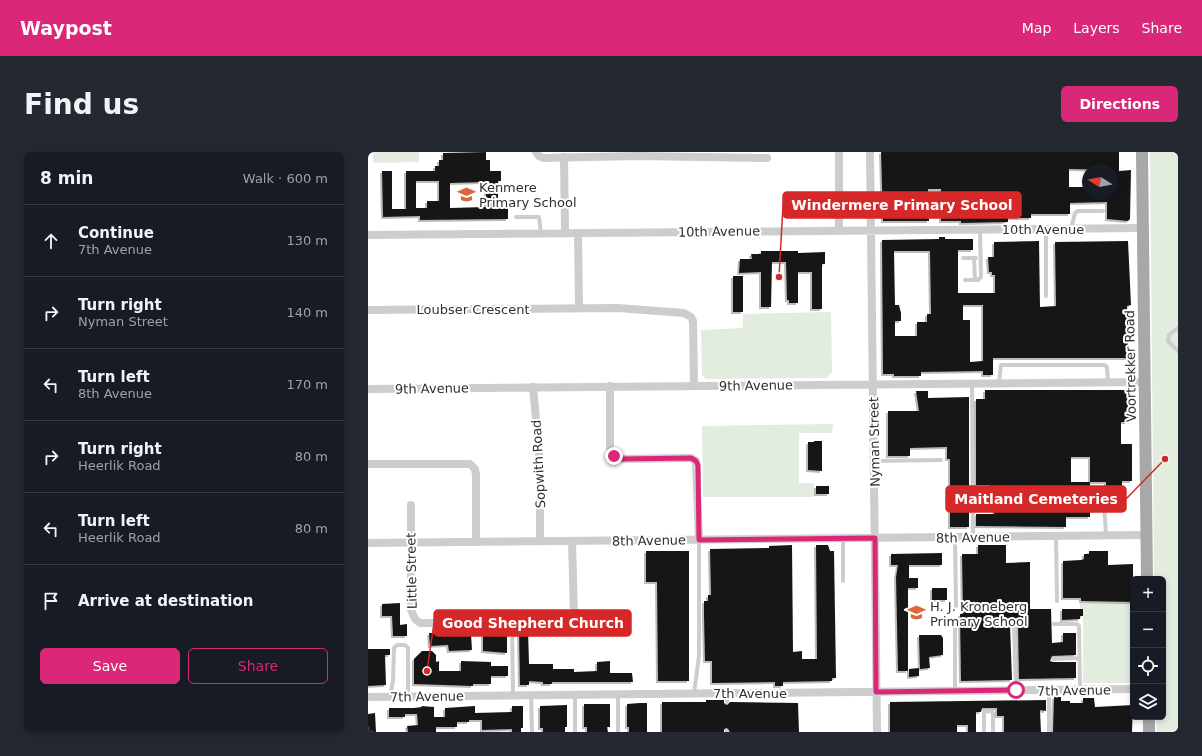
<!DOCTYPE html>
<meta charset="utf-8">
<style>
:root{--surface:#171b24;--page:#242831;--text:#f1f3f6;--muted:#9ea1a6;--line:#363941;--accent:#db2777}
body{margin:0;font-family:"DejaVu Sans",sans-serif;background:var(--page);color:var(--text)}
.controls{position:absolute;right:12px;bottom:12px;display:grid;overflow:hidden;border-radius:6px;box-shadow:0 2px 6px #0003}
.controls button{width:36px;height:36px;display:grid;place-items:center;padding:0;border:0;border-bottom:1px solid var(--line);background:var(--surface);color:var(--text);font:20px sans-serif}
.compass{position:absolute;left:714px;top:12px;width:36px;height:36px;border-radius:50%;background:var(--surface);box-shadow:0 2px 6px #0003;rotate:281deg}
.stop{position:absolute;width:12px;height:12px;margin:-9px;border:3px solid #db2777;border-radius:50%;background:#fff}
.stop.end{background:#db2777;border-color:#fff;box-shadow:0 1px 4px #0008}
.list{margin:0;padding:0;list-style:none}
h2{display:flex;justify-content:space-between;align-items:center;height:52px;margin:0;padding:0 16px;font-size:17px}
h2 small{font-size:13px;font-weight:400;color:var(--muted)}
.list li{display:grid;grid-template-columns:26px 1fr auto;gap:12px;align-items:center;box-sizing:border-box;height:72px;padding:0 16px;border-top:1px solid var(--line)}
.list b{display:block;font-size:15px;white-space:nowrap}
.list p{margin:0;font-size:13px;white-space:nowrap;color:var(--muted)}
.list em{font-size:13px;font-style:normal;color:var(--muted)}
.actions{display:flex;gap:8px;padding:12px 16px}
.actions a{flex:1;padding:9px 0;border:1px solid var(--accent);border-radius:6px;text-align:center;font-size:14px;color:var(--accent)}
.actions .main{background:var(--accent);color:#fff}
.icon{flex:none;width:22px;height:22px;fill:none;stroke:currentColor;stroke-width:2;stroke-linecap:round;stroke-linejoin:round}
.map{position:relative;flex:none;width:810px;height:580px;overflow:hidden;border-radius:6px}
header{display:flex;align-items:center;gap:24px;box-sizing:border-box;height:56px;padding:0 20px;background:var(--accent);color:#fff}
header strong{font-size:19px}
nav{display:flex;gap:22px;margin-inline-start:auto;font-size:14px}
.intro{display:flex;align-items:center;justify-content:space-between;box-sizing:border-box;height:96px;padding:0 24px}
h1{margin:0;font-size:28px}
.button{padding:10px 18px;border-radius:6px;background:var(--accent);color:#fff;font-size:14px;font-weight:700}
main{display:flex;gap:24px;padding:0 24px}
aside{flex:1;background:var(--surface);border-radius:6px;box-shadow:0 2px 6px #0003}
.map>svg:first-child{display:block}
.green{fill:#e2ecdf}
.building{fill:#171717;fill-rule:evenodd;filter:url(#shadow)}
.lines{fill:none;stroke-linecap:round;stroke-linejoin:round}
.lane{stroke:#cdcdcd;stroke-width:4}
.street{stroke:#cdcdcd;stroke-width:8}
.primary{stroke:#a8a8a8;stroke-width:12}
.route{stroke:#db2777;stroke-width:5}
.labels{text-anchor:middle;stroke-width:4;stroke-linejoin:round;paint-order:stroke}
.poi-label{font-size:13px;fill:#303030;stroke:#fff;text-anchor:start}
.street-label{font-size:13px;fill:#303030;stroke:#fff}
.leader{fill:none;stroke:#d62828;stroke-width:1.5}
.callout-dot{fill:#d62828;stroke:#fff;stroke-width:1.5}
.callout{fill:#d62828;stroke:#d62828;stroke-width:1.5}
.callout-label{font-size:14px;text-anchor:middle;font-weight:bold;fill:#fff}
</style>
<header>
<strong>Waypost</strong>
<nav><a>Map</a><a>Layers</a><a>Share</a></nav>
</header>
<div class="intro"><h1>Find us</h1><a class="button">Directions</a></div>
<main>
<aside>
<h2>8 min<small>Walk · 600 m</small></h2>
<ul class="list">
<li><svg class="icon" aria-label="ahead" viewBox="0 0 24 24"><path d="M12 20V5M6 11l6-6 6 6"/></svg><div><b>Continue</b><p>7th Avenue</p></div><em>130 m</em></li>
<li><svg class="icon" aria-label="right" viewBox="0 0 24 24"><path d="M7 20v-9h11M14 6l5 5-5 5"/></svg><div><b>Turn right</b><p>Nyman Street</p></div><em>140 m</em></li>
<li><svg class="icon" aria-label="left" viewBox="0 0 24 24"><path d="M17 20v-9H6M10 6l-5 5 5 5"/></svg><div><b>Turn left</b><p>8th Avenue</p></div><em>170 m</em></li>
<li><svg class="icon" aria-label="right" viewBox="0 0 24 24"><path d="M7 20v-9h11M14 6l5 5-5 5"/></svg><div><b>Turn right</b><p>Heerlik Road</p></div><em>80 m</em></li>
<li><svg class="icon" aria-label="left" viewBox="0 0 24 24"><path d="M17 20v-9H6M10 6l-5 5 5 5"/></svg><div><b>Turn left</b><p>Heerlik Road</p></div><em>80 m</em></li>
<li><svg class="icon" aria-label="arrive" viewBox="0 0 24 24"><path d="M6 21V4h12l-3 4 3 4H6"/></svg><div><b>Arrive at destination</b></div></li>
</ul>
<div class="actions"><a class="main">Save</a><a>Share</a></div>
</aside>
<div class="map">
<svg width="810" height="580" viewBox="0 0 810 580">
<defs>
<filter id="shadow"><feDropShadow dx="-2" dy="2" stdDeviation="0" flood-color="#0004"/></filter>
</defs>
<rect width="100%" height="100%" fill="#fff"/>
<!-- green -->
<path class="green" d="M5,0H58H51V10L5,11Z
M782,0H810V580H789L788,565H795V427H786Z
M463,160L464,220L459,226L338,227L334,223L333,178L375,176V162Z
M465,272L464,281H431V331H446V345H335L334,274Z
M712,451H765V531H715V458L712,457Z"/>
<!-- building -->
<path class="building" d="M118,0V8H122V19H133V29H130V55H140V67L52,68V64L15,65L14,19H24V57H38V19H67V14H71V8H75V1ZM48,29H71V49H59V56H48ZM118,30V55L82,56V31Z
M513,0H751V19L763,18L762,67L760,69L739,67V50L702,51V62H663V66H640V70L593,71V69H573V37H560L561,69H515ZM701,17L745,18L744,42H720V35H701Z
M571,85H577V87H605V98H590V141H627V123H624V120H621L620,105H626V90L671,89L672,155L688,154L687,90L760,89L763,153L759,154L760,206H625V223H615V219L553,220V224H526V222H515L514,88L571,87ZM526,99H562L563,162H559V170H549V184H527V169H533V161L531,153H527ZM595,153H615V209L602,210V168H595Z
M393,99H430V101L457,100V112H454V157H444V120H430V151H421V148H419L418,110H404L403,155H393V120L371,121L372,107H384L383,102H393Z
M365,124H375V160H365Z
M617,238H757V240H763V270H753V292H764V329H754V353L740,352L738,349V330H722V365H698V375L608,374V362H626V341H622V333H608V247H617ZM703,305H722V330H703Z
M548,239H560V246L601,245V375H582V307H579V295L542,296V304H520V259H551Z
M446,289H454V319L440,318V290H446Z
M448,334H461V342H448Z
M424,393L425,500L434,499V507H449L448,393H460L462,399H466L468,526H464V529L415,530V534H407V530L344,531V509H337L336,464V449H340V443H343L342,397L401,396V394Z
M610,393H638V411L662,410V457H683L684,491L695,490V481H708V503L684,504L682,509L685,510H708V526L651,527L650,472L646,469L642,472L644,528L593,529L592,462H595L594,402H610Z
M278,399H321V529H290L289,430H278Z
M721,399H740V413L765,412V450L713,449V446H695V409L713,408L716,407V402H721Z
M574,401V413H541V426H550V436H540V519H530L528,425L530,413H523V402Z
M564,436H579V448H564Z
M32,451V473L39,472V484H25L24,464H14V452Z
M694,457H715V464H712V467L694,468Z
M151,478H160L161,512H185V517H206V520L229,519V510L242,509V521H264L265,530H184V532H175V530L161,529V533H152Z
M61,481L103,482L104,498L81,499L80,493L62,494Z
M115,481L139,483V501L115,499Z
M551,483H573L575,486V503L561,505L562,516L552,517Z
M0,497H22V503H17L18,533L0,534Z
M54,499H64L68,503V510L71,509V519H93V509L123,510V514H140V524H123V532H105V534L46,532V507Z
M551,516V524L541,525V517Z
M686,545H693V549H702V551H715V546H726L727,555L765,553L764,580H685Z
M338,548H356V551L359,553L362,550L430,551L431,580H362L359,576L356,577V580H294V550H338Z
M678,548V559L672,558L673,580H636V564H629V556H614L613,560H608V580H600V573H589V580H522V550Z
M272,551H279V580H261V575H259V552Z
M216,552H242V575H239L240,580H219V575H216Z
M199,553V575H197V580H175V576H172V554Z
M53,554L66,555V565H77V556L107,554V561L144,560V554H155V576H153V580H144V577L114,578V568H101V570H89V575H68V580H40L39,574L50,573L49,562H37V565H21V556H46L54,555Z
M7,561L8,580H0V562Z"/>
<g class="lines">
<!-- lane -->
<path class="lane" d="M148,65H171L173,81
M678,77V144
M703,77L707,61L710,59H735
M595,106H608
M606,106L607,128
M597,128H610L613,125L612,77
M810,176L801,183L800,189L810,199
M604,231L605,385
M631,231L633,213H736L739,215L740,230
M506,309L573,308
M736,352L738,383
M688,384L689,449
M587,385L588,454
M475,386V429
M144,471L145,543
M646,472L648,538
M686,472H709L711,474L712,537
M685,507L712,506
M681,538V580
M587,539V468
M326,541L331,504V387
M359,541V550
M163,543L164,580
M207,543V580
M22,544L25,529L26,496L29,493H37L40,496V544
M359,579V580
M250,580V542
M616,580V560L623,559L625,561V580"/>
<!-- street -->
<path class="street" d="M168,0L171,4L175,6L269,4L399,6
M471,0V78
M502,0L509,580
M196,5L197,81
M210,81L211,156
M0,83L775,76
M0,158L250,156L316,161L323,165L325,169L326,234
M242,234V296L246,304L254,307L323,306L328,309L331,387
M165,235L172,311V389
M0,237L776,230
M0,312H102L107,317L108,323V390
M43,353V458L47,467L52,471H140L250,463
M204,389L206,465
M0,391L778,383
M0,545L765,537"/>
<!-- primary -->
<path class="primary" d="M774,0L779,427
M781,565V580"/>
</g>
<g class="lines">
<!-- route -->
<path class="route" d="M246,304L254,307L323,306L328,309L330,313L331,388L507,386L508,540L648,538"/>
</g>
<!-- icons -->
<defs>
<symbol id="school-bare" viewBox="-9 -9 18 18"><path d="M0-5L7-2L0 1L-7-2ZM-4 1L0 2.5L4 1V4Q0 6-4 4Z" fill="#dc673d" stroke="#fff" stroke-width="2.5" paint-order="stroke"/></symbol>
</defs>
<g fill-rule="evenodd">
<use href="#school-bare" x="86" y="30" width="25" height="25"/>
<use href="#school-bare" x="536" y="448" width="25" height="25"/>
</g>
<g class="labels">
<!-- poi labels -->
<g class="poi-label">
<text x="111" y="40">Kenmere<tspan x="111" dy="15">Primary School</tspan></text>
<text x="562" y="459">H. J. Kroneberg<tspan x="562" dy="15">Primary School</tspan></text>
</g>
<!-- street labels -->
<g class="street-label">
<text x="675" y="82">10th Avenue</text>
<text transform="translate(351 79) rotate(-1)" y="5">10th Avenue</text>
<text x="105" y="162">Loubser Crescent</text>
<text transform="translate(762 214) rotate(-91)" y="5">Voortrekker Road</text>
<text transform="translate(388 233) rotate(-1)" y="5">9th Avenue</text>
<text transform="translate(64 236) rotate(-1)" y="5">9th Avenue</text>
<text transform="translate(506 290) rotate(-91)" y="5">Nyman Street</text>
<text transform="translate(170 312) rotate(-93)" y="5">Sopwith Road</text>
<text transform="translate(605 385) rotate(-1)" y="5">8th Avenue</text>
<text transform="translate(281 388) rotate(-1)" y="5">8th Avenue</text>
<text transform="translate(43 419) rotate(-91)" y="5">Little Street</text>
<text transform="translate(706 538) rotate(-1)" y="5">7th Avenue</text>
<text x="382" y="546">7th Avenue</text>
<text transform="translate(59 544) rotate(-1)" y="5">7th Avenue</text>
</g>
</g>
<!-- callouts -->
<path class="leader" d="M411 125L415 53M797 307L758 347M59 519L66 471"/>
<g class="callout-dot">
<circle cx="411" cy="125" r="4"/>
<circle cx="797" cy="307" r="4"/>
<circle cx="59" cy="519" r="4"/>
</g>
<g class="callout">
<rect x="415" y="40" width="238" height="26" rx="4"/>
<rect x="578" y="334" width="180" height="26" rx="4"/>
<rect x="66" y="458" width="197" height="26" rx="4"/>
</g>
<g class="callout-label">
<text x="534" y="58">Windermere Primary School</text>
<text x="668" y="352">Maitland Cemeteries</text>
<text x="165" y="476">Good Shepherd Church</text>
</g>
</svg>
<div class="controls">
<button>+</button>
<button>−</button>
<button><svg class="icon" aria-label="locate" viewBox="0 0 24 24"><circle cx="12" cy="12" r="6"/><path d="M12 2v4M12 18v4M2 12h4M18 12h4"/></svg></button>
<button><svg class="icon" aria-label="layers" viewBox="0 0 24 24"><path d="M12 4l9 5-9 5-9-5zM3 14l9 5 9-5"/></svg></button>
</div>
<svg class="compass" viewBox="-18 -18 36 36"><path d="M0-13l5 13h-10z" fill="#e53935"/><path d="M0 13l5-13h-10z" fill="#9ea1a6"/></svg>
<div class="stop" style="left:648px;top:538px"></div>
<div class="stop end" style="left:246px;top:304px"></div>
</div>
</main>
